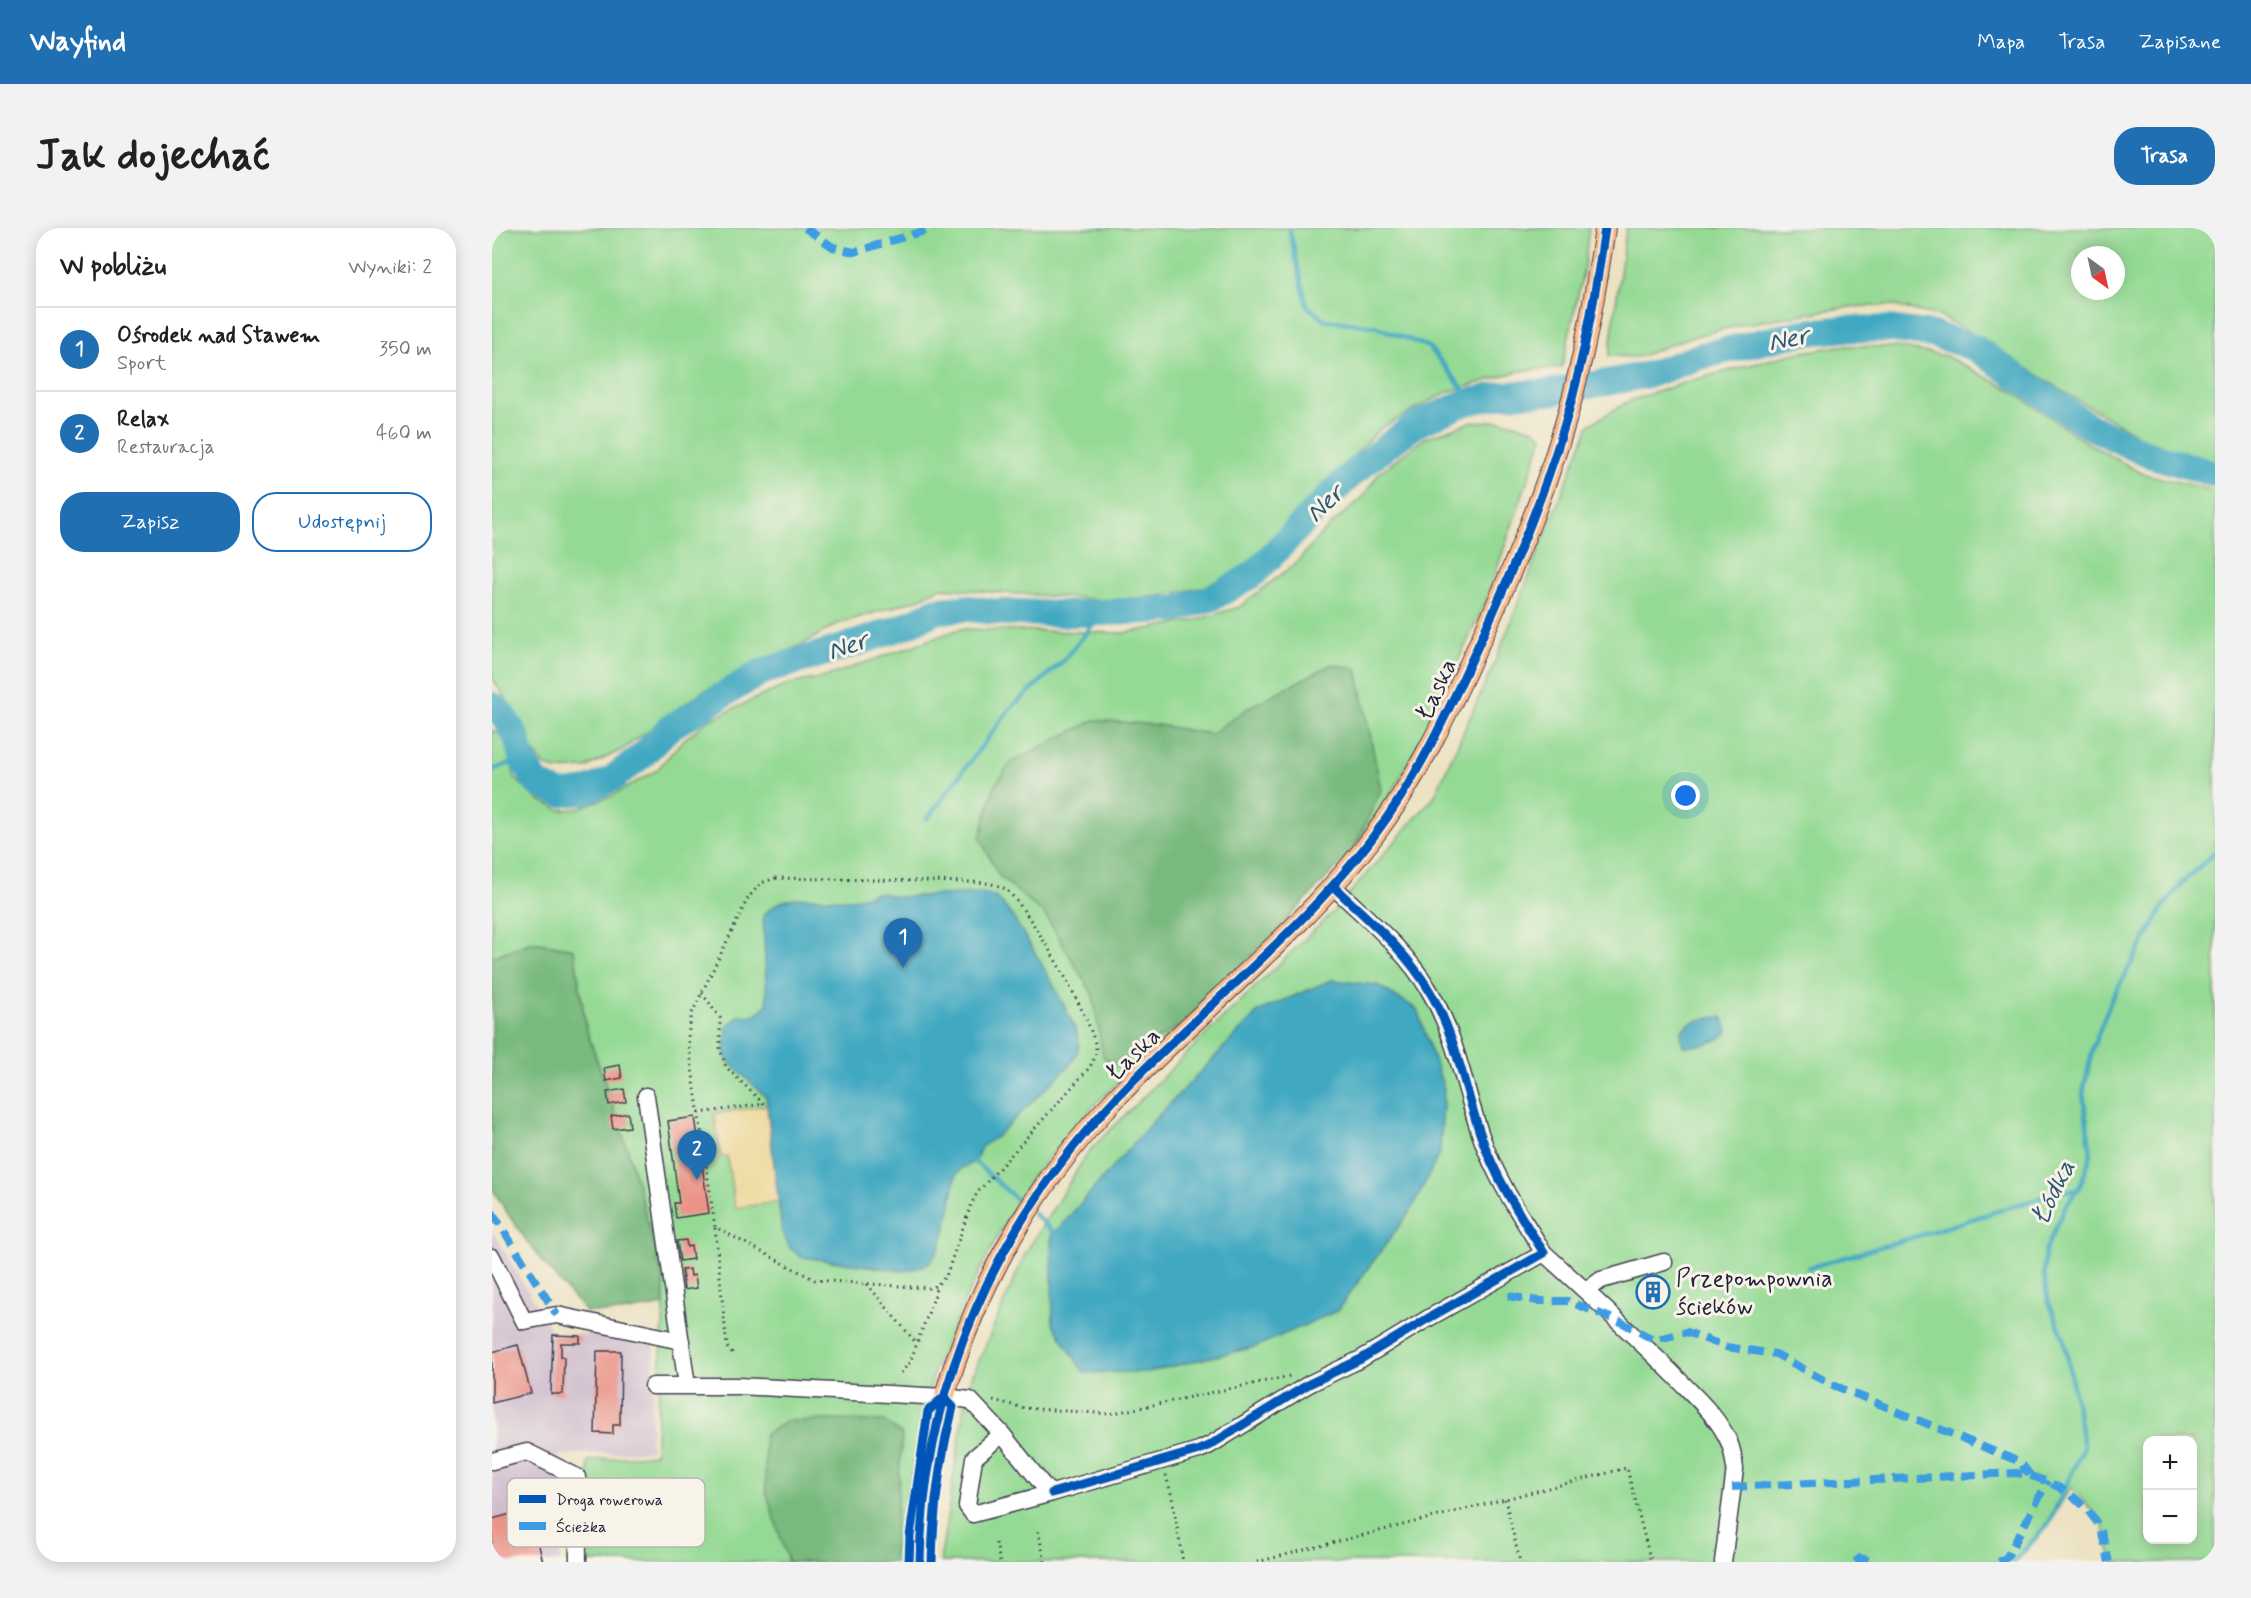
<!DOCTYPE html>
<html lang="pl">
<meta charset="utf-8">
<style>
:root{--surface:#fff;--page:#f2f2f2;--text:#202124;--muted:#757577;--line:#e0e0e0;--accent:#1f6fb2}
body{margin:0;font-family:Mynerve,sans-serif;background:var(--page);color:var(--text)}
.controls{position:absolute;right:18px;bottom:18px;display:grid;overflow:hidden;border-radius:12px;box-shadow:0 3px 15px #0003}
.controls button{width:54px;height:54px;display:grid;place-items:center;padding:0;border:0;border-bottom:2px solid var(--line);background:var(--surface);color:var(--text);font:30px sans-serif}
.compass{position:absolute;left:1579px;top:18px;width:54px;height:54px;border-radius:50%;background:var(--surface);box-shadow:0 3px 15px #0003;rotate:147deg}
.you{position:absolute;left:1194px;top:568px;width:21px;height:21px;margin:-15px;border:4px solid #fff;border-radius:50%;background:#1a73e8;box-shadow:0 0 0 9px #1a73e833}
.badge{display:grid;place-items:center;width:39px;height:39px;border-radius:50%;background:var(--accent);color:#fff;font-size:20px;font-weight:700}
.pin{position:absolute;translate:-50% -50px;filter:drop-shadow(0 2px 3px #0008)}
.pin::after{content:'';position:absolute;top:32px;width:21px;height:18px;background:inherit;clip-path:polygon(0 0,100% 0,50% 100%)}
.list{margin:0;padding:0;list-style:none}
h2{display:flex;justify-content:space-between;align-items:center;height:78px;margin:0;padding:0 24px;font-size:26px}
h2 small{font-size:20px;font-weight:400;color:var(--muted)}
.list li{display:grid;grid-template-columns:39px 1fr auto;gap:18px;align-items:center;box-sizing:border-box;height:84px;padding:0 24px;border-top:2px solid var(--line)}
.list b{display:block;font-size:22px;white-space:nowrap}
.list p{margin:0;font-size:20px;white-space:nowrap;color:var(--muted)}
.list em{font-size:20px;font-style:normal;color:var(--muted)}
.actions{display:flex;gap:12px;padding:18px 24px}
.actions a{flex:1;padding:14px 0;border:2px solid var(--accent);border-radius:24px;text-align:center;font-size:21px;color:var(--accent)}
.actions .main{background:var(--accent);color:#fff}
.map{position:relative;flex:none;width:1723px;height:1334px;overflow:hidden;border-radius:24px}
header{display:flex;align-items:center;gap:36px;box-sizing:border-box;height:84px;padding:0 30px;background:var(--accent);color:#fff}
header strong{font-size:28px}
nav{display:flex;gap:33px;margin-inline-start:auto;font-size:21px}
.intro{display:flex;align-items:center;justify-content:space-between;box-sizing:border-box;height:144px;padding:0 36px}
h1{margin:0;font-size:42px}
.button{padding:15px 27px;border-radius:24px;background:var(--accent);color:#fff;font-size:21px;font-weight:700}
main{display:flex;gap:36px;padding:0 36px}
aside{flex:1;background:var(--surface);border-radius:24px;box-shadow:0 3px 15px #0003}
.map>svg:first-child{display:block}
.industrial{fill:#d0bdce}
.green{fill:#95da94;stroke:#5c7e68;stroke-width:1.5;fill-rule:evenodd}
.forest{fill:#78ba7e;stroke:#4d6e5c;stroke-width:1.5}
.sand{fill:#eeda9e;stroke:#887e6c;stroke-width:1.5}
.water{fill:#41a8c1;stroke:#32657e;stroke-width:1.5}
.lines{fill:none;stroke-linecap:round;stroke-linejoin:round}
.stream{stroke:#41a8c1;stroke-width:4.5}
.river{stroke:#41a8c1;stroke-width:27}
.building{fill:#eb9388}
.minor-casing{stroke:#403f4f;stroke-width:19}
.major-casing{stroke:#403f4f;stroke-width:22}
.path{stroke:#403f4f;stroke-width:3;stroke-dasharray:1.5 4.5;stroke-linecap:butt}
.minor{stroke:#fff;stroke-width:16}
.major{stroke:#fbbb8d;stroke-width:20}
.quiet{stroke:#3c9ce2;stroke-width:8;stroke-dasharray:15 8;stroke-linecap:butt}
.cycleway-casing{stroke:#f7f3e8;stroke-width:13}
.cycleway{stroke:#0057b8;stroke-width:9}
.labels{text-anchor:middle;stroke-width:6;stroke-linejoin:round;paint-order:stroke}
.street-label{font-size:24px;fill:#22223b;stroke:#f7f3e8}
.poi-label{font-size:24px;fill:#22223b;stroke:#f7f3e8;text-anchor:start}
.water-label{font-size:26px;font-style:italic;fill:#2e5871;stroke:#f7f3e8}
.key{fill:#f7f3e8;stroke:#b7b4b4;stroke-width:1.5}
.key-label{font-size:16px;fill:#22223b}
</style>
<header>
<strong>Wayfind</strong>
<nav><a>Mapa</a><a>Trasa</a><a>Zapisane</a></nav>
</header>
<div class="intro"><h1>Jak dojechać</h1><a class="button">Trasa</a></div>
<main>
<aside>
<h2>W pobliżu<small>Wyniki: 2</small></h2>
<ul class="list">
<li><span class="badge">1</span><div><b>Ośrodek nad Stawem</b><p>Sport</p></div><em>350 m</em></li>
<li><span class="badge">2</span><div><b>Relax</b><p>Restauracja</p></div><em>460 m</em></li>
</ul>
<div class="actions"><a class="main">Zapisz</a><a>Udostępnij</a></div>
</aside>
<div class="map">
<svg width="1723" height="1334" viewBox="0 0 1723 1334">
<rect width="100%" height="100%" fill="#f7f3e8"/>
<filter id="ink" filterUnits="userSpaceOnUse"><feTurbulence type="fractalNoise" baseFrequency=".0167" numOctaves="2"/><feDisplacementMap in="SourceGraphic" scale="12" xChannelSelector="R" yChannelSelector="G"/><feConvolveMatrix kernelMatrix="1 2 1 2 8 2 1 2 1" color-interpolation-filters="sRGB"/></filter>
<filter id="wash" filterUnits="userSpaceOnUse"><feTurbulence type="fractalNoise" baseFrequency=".008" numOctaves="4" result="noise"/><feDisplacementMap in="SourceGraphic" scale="24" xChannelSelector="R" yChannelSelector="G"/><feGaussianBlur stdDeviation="1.35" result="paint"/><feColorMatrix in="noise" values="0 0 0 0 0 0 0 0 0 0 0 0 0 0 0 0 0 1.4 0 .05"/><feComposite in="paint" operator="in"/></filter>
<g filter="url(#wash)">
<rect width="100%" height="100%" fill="#ece2c2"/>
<!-- industrial -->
<path class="industrial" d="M0,1003L61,1105L135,1109L163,1117L158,1223L67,1227L68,1334H0Z"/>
<!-- green -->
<path class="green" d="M0,0H1097L1092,40L1070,139L1027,143L953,165L889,200L808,282L779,318L748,341L712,359L668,368L613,372L449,360L424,372L345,396L311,416L211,463L131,521L93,540L64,542L52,537L39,520L29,493L0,450Z
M1134,0H1723V234L1656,213L1577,167L1491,111L1447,88L1399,77L1356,79L1251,96L1196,110L1146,129L1117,128ZM1588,27H1624V63H1588Z
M1349,118L1404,119L1454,128L1519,162L1594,214L1649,245L1723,263V1334H1621L1610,1294L1579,1259L1557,1295L1522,1334H448L476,1158L534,1024L597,923L698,822L841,684L942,569L1003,434L1097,197L1137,173L1201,152L1304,125ZM1656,1212H1700V1312H1656Z
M1010,193L1042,201L1051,208L993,375L938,494L905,555L861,622L691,795L605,874L540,949L511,998L472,1074L442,1143L426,1208L412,1288L409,1334H98L96,1233L163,1226L172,1079L157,1000L137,926L94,800L82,721L40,714L0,729V502L13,509L23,550L45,571L68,582L84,581L122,567L165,542L190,513L216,493L269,468L298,456L333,449L468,401L632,405L705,392L747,379L804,335L831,304L870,270L887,245L933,210L979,194Z"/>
<!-- forest -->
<path class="forest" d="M840,436L865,441L889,562L861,622L775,713L691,795L625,838L611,829L601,767L553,687L507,648L488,610L502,559L519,534L602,492L666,497L719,506L759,478Z
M40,714L82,721L94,800L137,926L172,1053V1077L129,1084H94C59,1046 26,1005 0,960V729Z
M335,1192L392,1193L410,1207L401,1334H296L274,1263L272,1207L295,1193Z"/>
<!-- sand -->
<path class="sand" d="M275,877L287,974L243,980L235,928L229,929L222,886Z"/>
<!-- water -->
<path class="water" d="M382,665H391L403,669L490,665C494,666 499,667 503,669C520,679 581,788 586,810C589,819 584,827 579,836L504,909L489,919L483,934L470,940L464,947C459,969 455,1017 439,1033C432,1039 422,1041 413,1043L309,1029L298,1020L290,1004L274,869L237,834L233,827L235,798L248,787C262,790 267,786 275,776L271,688C293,660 328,673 359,671C367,671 375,667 382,665Z
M839,752L885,757L925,781L952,861L948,924L921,979L845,1083L763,1119L656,1144L592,1145L561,1096L559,1009L561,1004L568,999L661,893L767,783Z
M1230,789L1236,804C1223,816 1208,818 1191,818C1181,793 1211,790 1230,789Z"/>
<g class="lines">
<!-- stream -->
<path class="stream" d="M797,0L815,78L833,92L882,98L937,119L981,173
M0,542L30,531
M435,591L517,482L572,432L610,385
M483,934L532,978
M541,985L561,1004
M1316,1040L1429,1007L1570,963L1586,962
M1522,1334L1557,1295L1592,1218L1572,1111L1556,1072L1552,1048L1553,1023L1573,979L1588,958L1599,927L1591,865L1601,819L1620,770L1671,679L1690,655L1723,624"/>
<!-- river -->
<path class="river" d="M0,477L11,487L25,510L30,531L45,555L69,566L94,563L120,551L152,526L177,500L269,444L362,416L413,398L444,383L474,380L503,384L573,386L647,383L684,381L720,370L762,346L828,277L861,245L896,217L925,196L972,175L1008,167L1060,164L1128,152L1159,146L1209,128L1308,105L1351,101H1399L1443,107L1483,120L1597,198L1655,226L1723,246"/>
</g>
<g id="blocks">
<!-- building -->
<path class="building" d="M128,837L130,850L114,853L112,840Z
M132,861L134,874L117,877L115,864Z
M136,885L138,899L121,901L119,888Z
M203,889L217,985L184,990L182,975H187L176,893Z
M194,1012L195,1019L199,1018L201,1031L188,1033L185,1013Z
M198,1041L199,1048L203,1047L205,1060L192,1062L190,1042Z
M1166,1055L1170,1069L1156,1073L1152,1060Z
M61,1107L88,1108V1115H69V1129H72L71,1166H59Z
M26,1117L39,1165L0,1175V1124Z
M105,1123H129L128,1197H121V1206L103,1205Z
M38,1281L51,1334H0V1291Z"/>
</g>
</g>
<g filter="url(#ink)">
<use href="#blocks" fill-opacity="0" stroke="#403f4f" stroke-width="1.5"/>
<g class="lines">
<defs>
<path id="minor" d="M154,868L195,1158
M1052,1025C1096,1065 1140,1105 1182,1147C1201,1167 1226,1188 1237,1214C1241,1223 1242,1232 1243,1241L1231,1334
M0,1029L32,1093L65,1087L189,1113
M1094,1063L1109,1052L1172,1034
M161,1158H247L452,1169L478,1172L510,1206L554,1261L560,1265L481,1286L475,1278L482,1230L510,1206
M0,1233L35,1224L85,1249L86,1334
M560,1265L707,1222L718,1217L817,1156L869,1131L935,1091L1052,1025C1028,987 1004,951 989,908C972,859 964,807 937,762C913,721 874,690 841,658"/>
<path id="major" d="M428,1334C431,1160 506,993 626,868C709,781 808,706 881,609C925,551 955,486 985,420C1016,352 1046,283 1068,212C1090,143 1103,71 1113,0"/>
</defs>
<!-- minor casing -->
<use href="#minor" class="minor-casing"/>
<!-- major casing -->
<use href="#major" class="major-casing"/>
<!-- path -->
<path class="path" d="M284,650L482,654C493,655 503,655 513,661C534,675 604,797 604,822C604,828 601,833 598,839L485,965L479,977L454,1048L444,1058L437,1060L323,1052L223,999L197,819L196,807L200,785L256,670L269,655Z
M207,885L272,876L234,839L228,821V790L210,765
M223,1000L235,1119L242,1127
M375,1056L425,1116
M409,1145L418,1134L443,1067L444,1058
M501,1172L532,1180L618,1186L798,1148
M674,1247L680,1269L691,1334
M1013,1271L1028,1334
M546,1303L553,1334
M504,1315L508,1334
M765,1334L1135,1240L1159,1334"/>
<!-- minor -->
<use href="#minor" class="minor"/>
<!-- major -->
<use href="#major" class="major"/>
<!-- quiet -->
<path class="quiet" d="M313,0L341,19L362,24L442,0
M0,984L65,1087
M1016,1068L1046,1073H1076L1129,1094L1162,1112L1195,1104L1234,1119L1284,1126L1341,1157L1528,1234L1538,1247
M1240,1259L1524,1245C1557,1250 1590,1268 1606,1297C1612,1308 1614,1322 1617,1334
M1363,1334L1368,1330L1383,1334
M1507,1334L1515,1329L1556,1253"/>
<defs>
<path id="cycleway" d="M560,1265L707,1222L718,1217L817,1156L869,1131L935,1091L1052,1025C1028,987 1004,951 989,908C972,859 964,807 937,762C913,721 874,690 841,658
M417,1334L418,1308L436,1183L452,1169L461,1179C448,1229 441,1282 440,1334
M428,1334C431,1160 506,993 626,868C709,781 808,706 881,609C925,551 955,486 985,420C1016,352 1046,283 1068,212C1090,143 1103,71 1113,0"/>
</defs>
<!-- cycleway casing -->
<use href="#cycleway" class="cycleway-casing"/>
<!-- cycleway -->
<use href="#cycleway" class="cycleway"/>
</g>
</g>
<!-- icons -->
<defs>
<symbol id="building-ring" viewBox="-11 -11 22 22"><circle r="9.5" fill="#f7f3e8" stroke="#1f6fb2" stroke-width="1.5"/><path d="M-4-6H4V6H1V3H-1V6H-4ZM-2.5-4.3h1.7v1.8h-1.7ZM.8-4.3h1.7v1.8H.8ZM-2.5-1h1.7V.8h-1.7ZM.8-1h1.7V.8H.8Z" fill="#1f6fb2"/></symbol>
</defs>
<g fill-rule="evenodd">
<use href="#building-ring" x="1142" y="1045" width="38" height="38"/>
</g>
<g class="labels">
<!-- street labels -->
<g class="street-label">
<text transform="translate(944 461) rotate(-65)" y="8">Łaska</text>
<text transform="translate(641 826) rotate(-44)" y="8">Łaska</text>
</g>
<!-- poi labels -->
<g class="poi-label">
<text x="1184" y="1058">Przepompownia<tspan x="1184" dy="28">ścieków</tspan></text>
</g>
<!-- water labels -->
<g class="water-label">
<text transform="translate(1296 110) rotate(-11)" y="9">Ner</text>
<text transform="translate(832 275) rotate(-44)" y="9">Ner</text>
<text transform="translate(355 417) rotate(-19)" y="9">Ner</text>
<text transform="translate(1560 964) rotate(-64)" y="9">Łódka</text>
</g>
</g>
<!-- legend -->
<rect x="15" y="1250" width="198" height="69" rx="9" class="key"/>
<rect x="27" y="1267" width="27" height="8" fill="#0057b8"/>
<rect x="27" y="1294" width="27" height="8" fill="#3c9ce2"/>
<g class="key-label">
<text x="64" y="1277">Droga rowerowa</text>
<text x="64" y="1304">Ścieżka</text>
</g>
</svg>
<div class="controls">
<button>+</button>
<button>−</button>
</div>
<svg class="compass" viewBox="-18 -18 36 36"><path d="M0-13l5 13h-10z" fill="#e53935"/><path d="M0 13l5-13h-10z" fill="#757577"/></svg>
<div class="you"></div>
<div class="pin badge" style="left:411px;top:740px">1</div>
<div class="pin badge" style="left:205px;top:952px">2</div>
</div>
</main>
